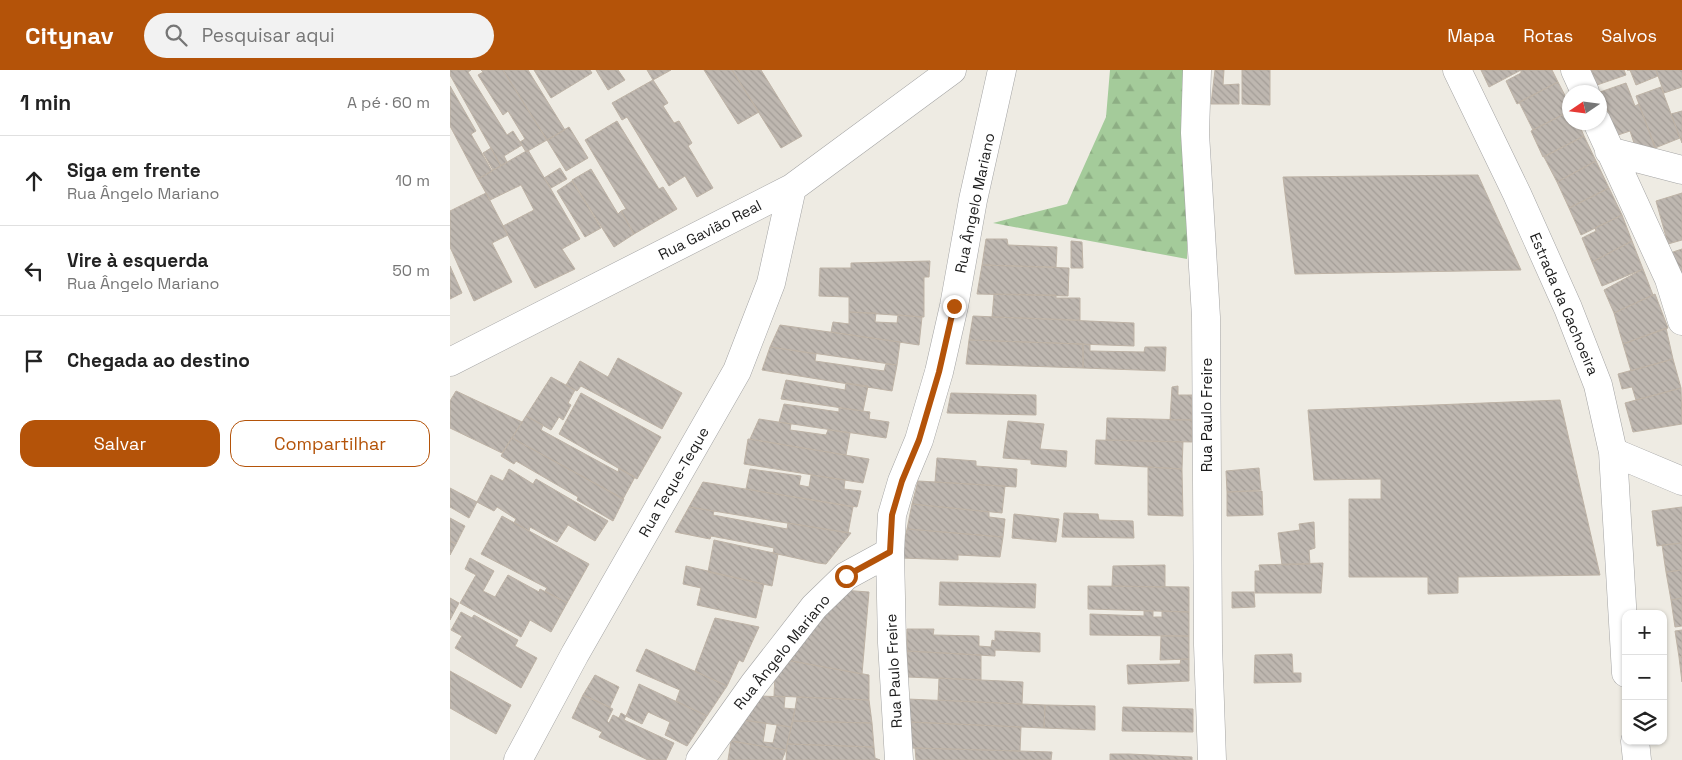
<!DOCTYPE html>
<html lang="pt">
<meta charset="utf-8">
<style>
:root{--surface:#fff;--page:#f2f2f2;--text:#222;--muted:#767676;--line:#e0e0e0;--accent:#b45309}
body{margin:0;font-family:"Space Grotesk",sans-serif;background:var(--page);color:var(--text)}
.controls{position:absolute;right:15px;bottom:15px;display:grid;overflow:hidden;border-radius:10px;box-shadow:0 1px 4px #0004}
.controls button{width:45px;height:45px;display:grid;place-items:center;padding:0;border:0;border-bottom:1px solid var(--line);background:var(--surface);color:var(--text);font:25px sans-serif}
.compass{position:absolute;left:1112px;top:15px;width:45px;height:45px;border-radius:50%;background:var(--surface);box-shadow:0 1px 4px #0004;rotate:257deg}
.stop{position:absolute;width:15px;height:15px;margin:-11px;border:4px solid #b45309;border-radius:50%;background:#fff}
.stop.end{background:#b45309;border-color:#fff;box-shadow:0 1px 5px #0008}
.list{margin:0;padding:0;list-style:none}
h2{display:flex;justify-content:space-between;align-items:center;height:65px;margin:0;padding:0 20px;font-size:21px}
h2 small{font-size:16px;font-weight:400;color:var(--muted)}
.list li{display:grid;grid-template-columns:32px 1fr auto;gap:15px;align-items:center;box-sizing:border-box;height:90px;padding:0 20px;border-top:1px solid var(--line)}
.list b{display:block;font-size:19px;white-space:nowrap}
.list p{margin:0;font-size:16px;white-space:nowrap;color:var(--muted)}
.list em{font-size:16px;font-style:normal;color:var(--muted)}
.actions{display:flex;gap:10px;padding:15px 20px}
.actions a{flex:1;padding:11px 0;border:1px solid var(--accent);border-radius:15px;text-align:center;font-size:18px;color:var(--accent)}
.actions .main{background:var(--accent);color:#fff}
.icon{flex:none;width:28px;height:28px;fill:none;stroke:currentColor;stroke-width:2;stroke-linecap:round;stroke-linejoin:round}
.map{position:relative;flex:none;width:1232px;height:690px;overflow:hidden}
header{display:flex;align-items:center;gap:30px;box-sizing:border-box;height:70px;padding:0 25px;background:var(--accent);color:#fff}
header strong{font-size:24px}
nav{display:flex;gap:28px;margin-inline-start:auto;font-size:18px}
.search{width:350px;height:45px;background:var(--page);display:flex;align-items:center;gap:12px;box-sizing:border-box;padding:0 18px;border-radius:28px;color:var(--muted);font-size:19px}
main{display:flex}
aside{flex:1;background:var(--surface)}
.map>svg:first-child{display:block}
.forest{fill:url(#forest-firs)}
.building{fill:url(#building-back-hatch);stroke:#beb3a6}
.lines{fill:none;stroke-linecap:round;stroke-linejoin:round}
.minor-casing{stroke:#a4a4a4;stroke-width:29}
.minor{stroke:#fff;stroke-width:28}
.route{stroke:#b45309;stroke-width:6}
.labels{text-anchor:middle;stroke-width:4.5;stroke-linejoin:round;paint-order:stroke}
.street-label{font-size:15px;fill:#1d1d1d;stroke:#fff}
</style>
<header>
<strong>Citynav</strong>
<div class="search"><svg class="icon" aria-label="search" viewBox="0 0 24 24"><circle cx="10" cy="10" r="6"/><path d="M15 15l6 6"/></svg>Pesquisar aqui</div>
<nav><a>Mapa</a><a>Rotas</a><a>Salvos</a></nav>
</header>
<main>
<aside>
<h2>1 min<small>A pé · 60 m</small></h2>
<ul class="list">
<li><svg class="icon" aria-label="ahead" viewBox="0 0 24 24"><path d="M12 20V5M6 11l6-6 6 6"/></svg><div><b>Siga em frente</b><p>Rua Ângelo Mariano</p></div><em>10 m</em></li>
<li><svg class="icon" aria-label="left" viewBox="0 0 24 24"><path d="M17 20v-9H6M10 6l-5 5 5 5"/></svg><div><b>Vire à esquerda</b><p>Rua Ângelo Mariano</p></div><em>50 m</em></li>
<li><svg class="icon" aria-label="arrive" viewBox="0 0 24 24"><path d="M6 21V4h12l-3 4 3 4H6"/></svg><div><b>Chegada ao destino</b></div></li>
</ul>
<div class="actions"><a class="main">Salvar</a><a>Compartilhar</a></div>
</aside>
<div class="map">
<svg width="1232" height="690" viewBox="0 0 1232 690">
<defs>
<pattern id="forest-firs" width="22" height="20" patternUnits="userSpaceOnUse" patternTransform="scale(1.25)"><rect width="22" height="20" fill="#a4cb9a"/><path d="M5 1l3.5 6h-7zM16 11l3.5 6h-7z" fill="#8dae84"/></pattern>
<pattern id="building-back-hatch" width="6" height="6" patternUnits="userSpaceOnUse" patternTransform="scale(1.25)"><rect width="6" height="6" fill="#beb7b0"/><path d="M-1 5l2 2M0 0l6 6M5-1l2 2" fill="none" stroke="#a39d97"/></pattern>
</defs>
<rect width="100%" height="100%" fill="#eeebe3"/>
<!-- forest -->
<path class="forest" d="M660,0H743L737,189L543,153L617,134L656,47Z"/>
<!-- building -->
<path class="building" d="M0,0H21L18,2L57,65L63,61L70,72L72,75L54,86L57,92L51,96L0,5Z
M31,0H53L97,70L76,82L70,72L75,69L58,41L53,45L28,5L33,2Z
M53,0H78L115,60L97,70Z
M84,0H140L142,3L101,28Z
M146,0H168L175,10L158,20Z
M197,0H221L203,10Z
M254,0H282L309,42L288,54Z
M282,0H311L352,66L331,78Z
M765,0H774L773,15L789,14V34H761Z
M792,0H820V35L792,34Z
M1031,0H1071L1039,17Z
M1102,0L1108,12L1067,34L1056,11L1071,3V0Z
M1141,0H1174L1176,5L1147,15Z
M1177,0H1206L1208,6L1186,15L1180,0Z
M1206,0H1232V17L1214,23Z
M203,10L218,33L213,36L224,53L229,51L242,73L238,76L263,118L247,127L235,106L219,116L177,47L172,50L162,33Z
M1108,12L1120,35V41L1083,60L1069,32Z
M1176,13L1185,36L1189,34L1206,79L1184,73L1180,61L1168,65L1166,62L1150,22Z
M0,16L26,61L21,64L42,101L28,109L0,56Z
M1211,17L1230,68L1205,78L1186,26Z
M1120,41V52H1128L1134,66L1093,87L1081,61Z
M1232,41V73L1221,44Z
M167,51L209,119L213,117L227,139L184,164L171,141L176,139L135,70Z
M119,57L138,88L116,101L97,70Z
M1134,66L1146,91L1107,112L1094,87Z
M41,78L51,96L43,100L33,83Z
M78,80L130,169L112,179L125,199L85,218L53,156L84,140L71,115L40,130L28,109Z
M1146,91L1159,118L1119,138L1107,112Z
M110,98L117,109L101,118L94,108Z
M141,99L168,144L171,141L184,164L164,177L122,110Z
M1028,105L1071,200L845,204L833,107Z
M122,111L151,158L135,167L107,121Z
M1159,118L1172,145L1131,165L1119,138Z
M36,123L58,165L42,173L62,212L24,231L0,177V141Z
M1232,123V170L1218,174L1206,131Z
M1172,145L1182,171L1142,192L1132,168L1146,161L1145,158Z
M536,169H557L558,175L607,177L606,197L532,195Z
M621,171L632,172L633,198H621Z
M1182,171L1193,199L1152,216L1142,192Z
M1232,179V215L1220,183Z
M480,191L479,207H474V247L399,242V227L369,226L370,198H401V193Z
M532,195L619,198L618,226L527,224Z
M0,196L12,223L0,229Z
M1193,199L1203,225L1164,243L1154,220Z
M544,224L606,225V228H630V250L542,247Z
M1205,224L1218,258L1173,274L1164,243Z
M399,242L426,243L425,252L447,253L448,245L472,247L469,275L381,262L383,252L399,254Z
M523,246L684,253V276L519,270Z
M330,255L450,272L447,295L320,277Z
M1216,258L1223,289L1181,301L1173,274Z
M519,270L633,274V298L516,294Z
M633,274L640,275V281L694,282L695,277H716L715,301L633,298Z
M320,277L366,284L365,291L434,301L436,294L447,295L442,321L312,300Z
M168,288L232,323L212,359L131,316L127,321L116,315L130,291L158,307Z
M1223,289L1231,318L1186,330L1182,317L1172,319L1168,304Z
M101,307L125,320L118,333L121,335L113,350L109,347L101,360L76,346Z
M336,310L395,320L396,313L418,316L413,341L331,329Z
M728,316V325H742V350H720L722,317Z
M1231,318L1232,354L1183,362L1175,333Z
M6,321L72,352L52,383L0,358V331Z
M131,323L211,367L187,409L109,364Z
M501,323L586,325V345L497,343Z
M1110,330L1150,505L1008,507V523L978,524V507H899V429H931V409L864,410L858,340Z
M334,334L389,342V338L420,342L419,349L439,352L436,368L329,352Z
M76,346L93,355L91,360L168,402L169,398L185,407L173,429L62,368Z
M657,348L742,350V372L656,370Z
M309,349L341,354L340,360L376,365L378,360L400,363L396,385L300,369Z
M558,351L594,354L590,379L617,381L616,397L581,394V390L553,388Z
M62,368L174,429L163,451L127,430L128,427L66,391L64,394L51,386Z
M298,369L419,389L413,413L294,394Z
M646,370L733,372L732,399L645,394Z
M487,388L526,391V396L567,399L566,417L485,412Z
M698,397L732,399L733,446L698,445Z
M809,398L811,420L777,422L776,401Z
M59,399L83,414L86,409L158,451L145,471L118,455L107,472L80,457L79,461L70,456L64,453L66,449L47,437L44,441L27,432L41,405L53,411Z
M300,399L351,406L349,415L359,417L361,405L395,410L394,419L411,421L407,437L296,419Z
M468,411L555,416L552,443L462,434Z
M253,412L403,437L398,463L239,437Z
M0,418L27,432L19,448L0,437Z
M812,421L813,445L777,446V422Z
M462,434L539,442V447L555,449L553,467L457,459Z
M239,437L264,441L263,445L337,459L338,453L401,463L376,494L368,493L323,483L324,478L261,466L260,469L225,462Z
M1232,437V473L1207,476L1202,441Z
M614,443L648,444L649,450L683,451L684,468L612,467Z
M564,444L609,449L606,472L562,468Z
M52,446L139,494L117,533L95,521L97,518L31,484Z
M0,448L15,456L6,474L0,471Z
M864,452L865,478L859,480L860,494L832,495L828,463L850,460L849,454Z
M457,459L553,467L550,487L508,485V490L451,488Z
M264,470L328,484L322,516L258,502Z
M0,471L6,474L0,485Z
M1232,473V500L1216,502L1212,475Z
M20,488L44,501L33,521L45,527L58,505L89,522L90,519L117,533L101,562L80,550L71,567L10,533L26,505L15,499Z
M873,493L871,523H805V501H810L809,495Z
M715,495V517L662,516L663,496Z
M236,496L314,514L306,548L247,535L251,518L233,514Z
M1232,500V528L1221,530L1216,502Z
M490,512L586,514L585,538L489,535Z
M638,516L739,517V542L638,539Z
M391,520L419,522L412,604L336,590Z
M782,522H804L805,537L782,538Z
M0,528L9,533L0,550Z
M1232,528V556L1225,557L1221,530Z
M694,541H703V547H712V541L739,542V566L640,565V544L694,546Z
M11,542L22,548L24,545L68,570L65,576L87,588L71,618L5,578L12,566L1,560Z
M265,548L309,557L293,592L289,590L277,616L245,601Z
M457,559H484L483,565L529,566V576L541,577L542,570L545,571V561L590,563V582L545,580V586L457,581Z
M1232,560V586L1229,587L1225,561Z
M711,566H739V589L710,590Z
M196,579L277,616L257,646L226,631L230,620L186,601Z
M457,581L531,585V610L457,607Z
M842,584L843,603H851V612L804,613L805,585Z
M1232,586V612L1229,587Z
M731,589H739V611L678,614L677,595L730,594Z
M336,590L419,605V630L324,626L325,604Z
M0,601L61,635L46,664L0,638Z
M145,605L169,617L160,637L133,625Z
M489,608L573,612L572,634L488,630Z
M189,614L257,646L237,676L215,665L220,652L198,642L192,654L176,646Z
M133,625L163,639L157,651L159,653L163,645L169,648L171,643L176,646L174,650L224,673L216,690H198L149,667L152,662L122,648Z
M311,626L335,627L334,638L345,639L341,657L292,650Z
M347,627L419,630L422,653L343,651Z
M457,629L595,635L594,658L457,652Z
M595,635L645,636V660L594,658Z
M673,637L743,639V662L672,661Z
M292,650L316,653L313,672L323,673L327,655L341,657L336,680L281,671Z
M343,651L422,653L424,677L337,674Z
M461,652L571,657L570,681L461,678Z
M281,671L336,680L332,690H278Z
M337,674L424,677L425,688L430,690H336Z
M465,678L602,682L601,690H466Z
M660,684H679L742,687V690H660Z"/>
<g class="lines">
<defs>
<path id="minor" d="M747,0L745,63L756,247L758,575L762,690
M1007,0L1067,124L1118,238L1148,315L1163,382L1176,603
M1125,0L1135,22
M1147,52L1219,209L1232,251
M1159,81L1232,100
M0,292L342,118L502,0
M1163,382L1232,411
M440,482L442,573L449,690
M1185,671L1187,690
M68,690L125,584L287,301L321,213L342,118
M250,690L304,614L364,537L396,506L440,482L442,445L452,411L469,370L489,302L504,236L523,130L552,0"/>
</defs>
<!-- minor casing -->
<use href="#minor" class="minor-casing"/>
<!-- minor -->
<use href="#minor" class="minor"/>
</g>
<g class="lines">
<!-- route -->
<path class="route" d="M396,506L440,482L442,445L452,411L469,370L489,302L504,236"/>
</g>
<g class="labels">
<!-- street labels -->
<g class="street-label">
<text transform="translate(525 133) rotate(-78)" y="5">Rua Ângelo Mariano</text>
<text transform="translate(260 160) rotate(-27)" y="5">Rua Gavião Real</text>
<text transform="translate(1114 234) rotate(67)" y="5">Estrada da Cachoeira</text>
<text transform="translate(757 345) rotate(-90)" y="5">Rua Paulo Freire</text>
<text transform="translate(224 412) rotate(-60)" y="5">Rua Teque-Teque</text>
<text transform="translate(332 582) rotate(-51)" y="5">Rua Ângelo Mariano</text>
<text transform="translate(444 601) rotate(-93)" y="5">Rua Paulo Freire</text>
</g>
</g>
</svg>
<div class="controls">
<button>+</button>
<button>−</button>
<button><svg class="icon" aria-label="layers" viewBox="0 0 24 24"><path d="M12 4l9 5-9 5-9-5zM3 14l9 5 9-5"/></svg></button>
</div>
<svg class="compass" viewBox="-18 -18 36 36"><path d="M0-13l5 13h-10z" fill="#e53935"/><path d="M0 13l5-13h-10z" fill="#767676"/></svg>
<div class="stop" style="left:396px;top:506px"></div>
<div class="stop end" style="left:504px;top:236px"></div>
</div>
</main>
